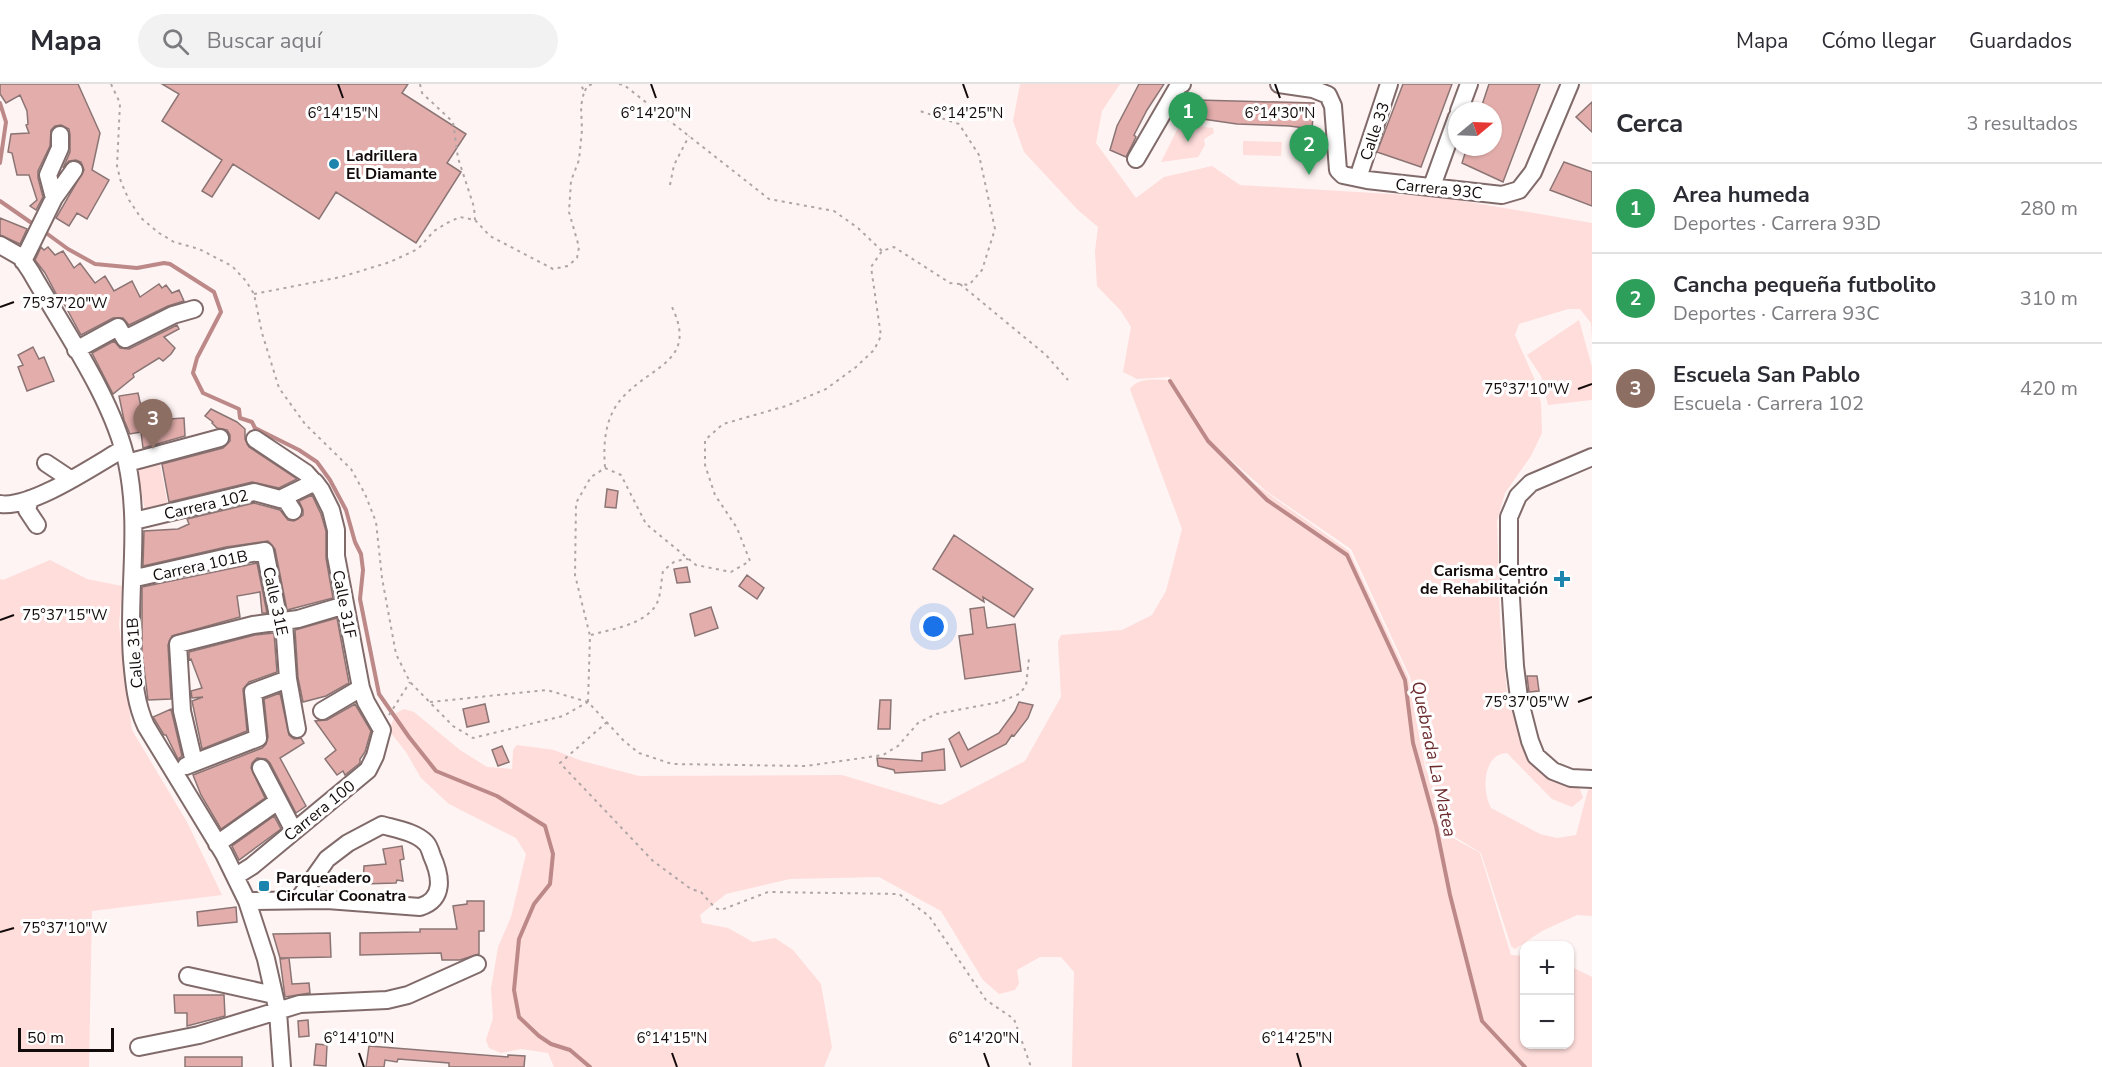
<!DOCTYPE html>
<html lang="es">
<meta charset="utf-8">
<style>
:root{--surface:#fff;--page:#f2f2f3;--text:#2b2b33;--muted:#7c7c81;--line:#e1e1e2;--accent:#1d84ae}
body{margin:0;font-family:"Nunito Sans",sans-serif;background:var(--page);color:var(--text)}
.controls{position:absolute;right:18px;bottom:18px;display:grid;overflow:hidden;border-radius:12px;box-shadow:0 2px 4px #0004}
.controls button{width:54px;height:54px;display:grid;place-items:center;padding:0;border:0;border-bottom:2px solid var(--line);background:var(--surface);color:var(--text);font:30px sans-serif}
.compass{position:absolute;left:1448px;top:18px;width:54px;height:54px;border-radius:50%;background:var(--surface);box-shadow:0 2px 4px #0004;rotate:71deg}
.scale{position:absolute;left:18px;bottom:15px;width:96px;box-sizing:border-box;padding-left:6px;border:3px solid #130b0b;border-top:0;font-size:16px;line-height:21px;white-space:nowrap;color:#130b0b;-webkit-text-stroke:4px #fff;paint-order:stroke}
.you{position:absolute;left:934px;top:543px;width:21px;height:21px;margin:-15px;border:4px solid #fff;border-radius:50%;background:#1a73e8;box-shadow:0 0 0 9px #1a73e833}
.badge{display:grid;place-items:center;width:39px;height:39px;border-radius:50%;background:var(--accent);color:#fff;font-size:20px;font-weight:700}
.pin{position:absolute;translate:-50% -50px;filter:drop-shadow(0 2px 3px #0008)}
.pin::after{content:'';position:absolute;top:32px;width:21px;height:18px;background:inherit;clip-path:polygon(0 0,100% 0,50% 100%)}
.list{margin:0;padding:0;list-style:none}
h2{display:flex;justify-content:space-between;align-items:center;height:78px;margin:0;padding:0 24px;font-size:26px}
h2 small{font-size:20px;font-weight:400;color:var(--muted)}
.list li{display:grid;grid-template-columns:39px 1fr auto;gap:18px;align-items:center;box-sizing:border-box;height:90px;padding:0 24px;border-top:2px solid var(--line)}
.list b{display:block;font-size:22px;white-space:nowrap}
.list p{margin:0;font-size:20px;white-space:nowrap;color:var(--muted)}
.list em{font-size:20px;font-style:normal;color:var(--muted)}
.icon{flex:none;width:33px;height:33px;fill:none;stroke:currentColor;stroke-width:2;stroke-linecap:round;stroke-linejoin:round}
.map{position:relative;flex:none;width:1592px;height:983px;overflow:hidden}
header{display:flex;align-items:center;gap:36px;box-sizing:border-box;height:84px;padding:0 30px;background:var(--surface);border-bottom:2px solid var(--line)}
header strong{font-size:28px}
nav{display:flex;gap:33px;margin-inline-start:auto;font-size:21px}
.search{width:420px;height:54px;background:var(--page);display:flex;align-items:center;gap:15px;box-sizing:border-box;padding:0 21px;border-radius:33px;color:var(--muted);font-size:22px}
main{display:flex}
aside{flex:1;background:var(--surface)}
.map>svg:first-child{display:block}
.green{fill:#fedddb}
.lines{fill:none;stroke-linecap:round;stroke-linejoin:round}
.stream{stroke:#bc8988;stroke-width:4}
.building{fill:#e2adab;stroke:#8b7574;stroke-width:1.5}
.minor-casing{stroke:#816b6a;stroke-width:20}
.path{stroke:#afa5a5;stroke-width:2;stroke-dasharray:3 4.5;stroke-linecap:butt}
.minor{stroke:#fff;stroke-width:16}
.ticks{fill:none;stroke:#130b0b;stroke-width:2}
.poi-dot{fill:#1d84ae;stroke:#fff;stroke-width:2}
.labels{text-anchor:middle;stroke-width:6;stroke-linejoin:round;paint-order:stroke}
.street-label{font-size:16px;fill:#130b0b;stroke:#fff}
.poi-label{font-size:16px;font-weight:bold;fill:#130b0b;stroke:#fff;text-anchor:start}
.water-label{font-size:18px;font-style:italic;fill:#6c2b2d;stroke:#fff}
.ticks-label{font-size:15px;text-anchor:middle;fill:#130b0b;stroke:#fff;stroke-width:6;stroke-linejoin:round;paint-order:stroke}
</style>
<header>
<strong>Mapa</strong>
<div class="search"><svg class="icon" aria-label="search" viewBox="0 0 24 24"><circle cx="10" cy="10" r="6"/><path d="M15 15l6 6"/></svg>Buscar aquí</div>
<nav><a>Mapa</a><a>Cómo llegar</a><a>Guardados</a></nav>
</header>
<main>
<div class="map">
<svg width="1592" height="983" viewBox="0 0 1592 983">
<rect width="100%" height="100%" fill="#fef4f3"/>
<!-- green -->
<path class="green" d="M1020,0H1120L1102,27L1096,59L1136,114L1164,93L1212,82L1240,101L1440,113L1592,139V256L1591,239L1580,225H1568L1519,240L1515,251L1534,294L1541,319L1542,349L1531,372L1505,409L1497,437L1500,537L1508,618L1538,677L1580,705L1583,714L1572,723L1552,715L1507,669C1482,670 1482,708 1491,724L1540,750L1557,754L1576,751L1588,706L1592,705V832L1577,831L1542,847L1515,865L1511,862L1481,769L1455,753L1424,674L1410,593L1351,465L1266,407L1210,357L1256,401L1349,467L1408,593L1425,683L1453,754L1480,769L1511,871L1524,872V960H1570V882L1592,893V983H1072L1074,888L1061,873H1040L1017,886L1019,899L1015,906L999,910L983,896L941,827L879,793L790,795L726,810L700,831L702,839L728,844L753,858L775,854L793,866L821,900L832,963L824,983H554L548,969L521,965L501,969L489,964L486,956L493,934L491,905L498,863L511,833L526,770L516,754L449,720L421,694L406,668L391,649V641L396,629L404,625L414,628L460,666L487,683L512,685L513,666L517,661L554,666L582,677L639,692L842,691L941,721L1025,677L1061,613L1058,558L1061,551L1122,546L1152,531L1166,507L1182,445L1130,305C1137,294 1154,295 1167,296L1177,307L1204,348L1169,293L1137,295L1123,288L1131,243L1121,227L1097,202L1095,167L1098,143L1078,126L1024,68L1013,37Z
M1180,40L1213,44L1214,49L1204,55L1205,61L1198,73L1161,78Z
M1243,57L1282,58L1281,72L1243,71Z
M1579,236L1592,283V316L1548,321L1541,292L1527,271Z
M159,375L168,421L145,426L136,380Z
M50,476L87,495L122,502L119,541L132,646L187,738L222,811L92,827L89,983H0V495L3,496Z"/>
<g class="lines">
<!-- stream -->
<path class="stream" d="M0,19L6,38L0,79
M0,117L36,142
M42,146L68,165L95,180L137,184L164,179L170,180L214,208L221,228L197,274L193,289L203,309L239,325L240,334L252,338L255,344L299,366L317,378L330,396L346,426L355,458L361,470L363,486L360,515L379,610L409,653L436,687L497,712L545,742L553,770L550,800L534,820L519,855L514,906L519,933L539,952L551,960L570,966L590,983
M1170,297L1208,357L1267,416L1347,471L1405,596L1413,659L1436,742L1450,811L1482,937L1525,983"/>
</g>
<!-- building -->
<path class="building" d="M0,0H78L100,49L92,86L109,96L87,135L77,129L69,142L56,134L84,86L81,78L76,76L69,77L63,84L70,68V51L69,45L61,41L55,42L51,46L50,62L38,87V94L43,113L36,126L30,122L37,116L29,91H17L12,69L8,68L11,50L29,49L26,41L28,40L27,27L20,11L6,19L0,10Z
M162,0H408L402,9L466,50L447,79L461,88L416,159L336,108L319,135L233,80L212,113L202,107L222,76L162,37L179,10Z
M1139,0H1164L1147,26L1134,51L1136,53L1126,73L1110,66L1117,42Z
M1403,0H1452L1421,83L1377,68Z
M1489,0H1540L1503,98L1462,79L1467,63H1493V27H1480Z
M1197,16L1314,19L1312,45L1289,42L1237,40L1196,34Z
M1592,18V48L1576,33Z
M1564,78L1592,88V122L1550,106Z
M0,134L27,145L20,160L0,151Z
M41,163L44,166L48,163L55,171L63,167L74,184L80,179L95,199L105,192L114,207L132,197L140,213L159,200L162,204L166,201L172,209L179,206L184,217L168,222L129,241L123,234H113L81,251L63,218L61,219L45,189L35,176Z
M177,241L179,245L164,253L175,264L171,270L163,277L159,274L133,290L134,293L113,310L92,269L114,257L120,264L129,265Z
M33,263L39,275L44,273L54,297L27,307L18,283L23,281L18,271Z
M138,309L144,336L153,334V336L184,334L185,352L143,364L141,348L130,350L124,336L119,312Z
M211,325L237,338L245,345V355L249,363L297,395L279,404L252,398L169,418L162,380L223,364L230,357V351L227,346L217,344L212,339L213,338L205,332Z
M607,405L618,407L616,424L605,423Z
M312,411L321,430L326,447V474L333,514L287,526L275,465L268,457L226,463L143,482L144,447L178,445L189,440L187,435L254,419L280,426L288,436L294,437L303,431V426L299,417Z
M954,451L1033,505L1014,533L983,513L984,518L933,485Z
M257,479L267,529H262L260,508L237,512L240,533L172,552L168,561L171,615L148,616L142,568V503Z
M687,483L690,498L677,499L674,485Z
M747,491L764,504L757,515L739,502Z
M711,523L718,544L695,552L690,530Z
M984,523L987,544L1015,540L1021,587L965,595L959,552L973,550L970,525Z
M337,534L349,599L326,612L303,618L298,594L295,546Z
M274,549L277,588L249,598L243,605L247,647L202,665L192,617L203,613L192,614L191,607L202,604L191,575L189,576V568L255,551Z
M1527,592H1537L1539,607L1529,608Z
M280,609L289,651L294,655L301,654L304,659L280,674L306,722L296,729L270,679L266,675L257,674L252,679L251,684L265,714L221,745L201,711L193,691L262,664L266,660L268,653L264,615Z
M880,616H891L890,645H878Z
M1019,618L1033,621L1028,634L1014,652L1012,651L1006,660L961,683L949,655L959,648L968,666L999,649L1015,627Z
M355,620L371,647L365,668L360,675V679L345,691L343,687L337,691L325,675L336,666L315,637L327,636Z
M485,620L489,638L467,643L463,625Z
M171,625L182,672L178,675L166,651H164L153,633Z
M502,662L509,678L498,682L492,666Z
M944,665L945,686L895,689L894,686L878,682L877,674L922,677V669Z
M274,732L281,745L239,776L232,762Z
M402,762L404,775L400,776L403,797L397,796L396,799L363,800L364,782L386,780L383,765Z
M467,817H484V847H479V870L460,876H442L441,869L360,871V849L420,848V845H457L453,822L467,820Z
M236,823L237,838L198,842L197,828Z
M330,849L331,873L280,874L273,850Z
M289,874L292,900L309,899L310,909L285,913L280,875Z
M174,911H224L225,932L187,942V929H175Z
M308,936L309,952L299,953L298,937Z
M316,960L327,961L326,982L314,981Z
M369,962L508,973V971L525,972L524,983H449V979L398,975L397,978L385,976L384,983H366Z
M185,973H242V983H185Z"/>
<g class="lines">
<defs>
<path id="minor" d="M1279,0L1313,5L1328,11L1333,22L1338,86L1343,91L1367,96L1502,111L1519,106L1533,88L1570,0
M1459,27L1469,0
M1136,75L1179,1L1182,0
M1358,94L1389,0
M1432,102L1457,33
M54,114L74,86
M0,161L21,173L31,188C64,246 113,314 127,379C141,444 127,510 132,575C134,598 136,621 146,642L224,770L247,817L266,875L278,928L282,983
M23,177L54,114L48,91L60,64V51
M76,266L118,243L125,255L173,231L194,225
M255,355L306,389L315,399
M1592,373L1531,399L1518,412L1509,433V480L1515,582L1519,614L1530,657L1536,672L1553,687L1571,694L1592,695
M46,379L70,395
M127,379L220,354
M30,415L27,426L37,441
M280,415L286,416L293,427
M0,420C31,425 95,381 123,365
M134,437L254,408L280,415L315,398L321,406L331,426L336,446V472L361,604L366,618L382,646L375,672L368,686L252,782L236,792
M140,493L228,473L265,467L278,532L284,539L288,595L297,645
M322,627L361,604
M194,678L182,627L178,560L253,541L298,535L345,521
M186,682L258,654L253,608L288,595
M261,684L294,747
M217,760L278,717
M247,817L327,816L420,823C445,815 441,792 432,772C431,769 429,762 426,759C416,748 396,745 382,741L348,759L327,775L298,816
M188,892L274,911
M139,963L199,951L300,920L387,916L408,911L477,880"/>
</defs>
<!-- minor casing -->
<use href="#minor" class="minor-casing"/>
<!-- path -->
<path class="path" d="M111,0L120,19L117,82L121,98L129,116L141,134L159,149L174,158L199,165L232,182L246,197L254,210L262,249L279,304L305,340L351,385L365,410L376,438L382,494L396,570L410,598L453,642L473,654L563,632L588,618
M420,0L422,9L453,38L458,74L474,123L475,136
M619,0L624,1L769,115L834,127L858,144L882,167
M585,7L587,2L593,0
M670,101L674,81L689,52
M960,200L1046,271L1068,296
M254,210L341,193L390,178L418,165L434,147L447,139L460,133L475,136L490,152L553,185L568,182L577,174L579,163L569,128L571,97L579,76L582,46L581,22L584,8L581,0
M605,383C603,359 605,332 623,313C653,280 700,277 670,219
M591,551C611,545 646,541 657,519C661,511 661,497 663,487L675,477L688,475
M430,618L547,606L588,618L624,657L639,669L672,680L806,682L883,671L898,662L918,639L936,630L1000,618L1019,610L1026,602L1029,574
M588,618L590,552L575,491L576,419L591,393L605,384L621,391L646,440L696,481L731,488L750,477L737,444L715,411L705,381V356L723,340L786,322L826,305L856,283L874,266L881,252L871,183L882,167L894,163L950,199L969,201L982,186L995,145L979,71L959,40L920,27
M389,631L410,598
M607,638L560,679L653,777L691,805L701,808L715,824L721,826L768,808L899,810L929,832L986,916L1014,935L1031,983"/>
<!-- minor -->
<use href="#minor" class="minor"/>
</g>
<!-- ticks -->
<path class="ticks" d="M338,0L343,14M651,0L656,14M963,0L968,14M1275,0L1280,14M0,223L14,218M1578,305L1592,300M0,536L14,531M1578,618L1592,613M0,848L14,844M359,969L364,983M672,969L677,983M984,969L989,983M1297,969L1301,983"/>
<!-- markers -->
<g class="poi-dot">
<circle cx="334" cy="80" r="6"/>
<path d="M1559 486h6v6h6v6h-6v6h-6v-6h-6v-6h6z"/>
<rect x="258" y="796" width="12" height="12" rx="3"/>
</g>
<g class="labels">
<!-- street labels -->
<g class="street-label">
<text transform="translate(1374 47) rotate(-71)" y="6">Calle 33</text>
<text transform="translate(1439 104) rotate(6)" y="6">Carrera 93C</text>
<text transform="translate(206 420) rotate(-13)" y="6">Carrera 102</text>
<text transform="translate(200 481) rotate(-12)" y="6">Carrera 101B</text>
<text transform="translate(276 517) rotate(78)" y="6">Calle 31E</text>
<text transform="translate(345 520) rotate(79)" y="6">Calle 31F</text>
<text transform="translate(134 569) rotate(-94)" y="6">Calle 31B</text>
<text transform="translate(319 726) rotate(-39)" y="6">Carrera 100</text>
</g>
<!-- poi labels -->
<g class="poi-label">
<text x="346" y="77">Ladrillera<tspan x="346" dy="18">El Diamante</tspan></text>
<text x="1548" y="492" text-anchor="end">Carisma Centro<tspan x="1548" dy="18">de Rehabilitación</tspan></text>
<text x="276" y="799">Parqueadero<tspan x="276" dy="18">Circular Coonatra</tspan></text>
</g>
<!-- water labels -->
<g class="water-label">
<text transform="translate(1434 675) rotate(78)" y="6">Quebrada La Matea</text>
</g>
</g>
<g class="ticks-label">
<text x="656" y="34">6°14'20"N</text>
<text x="343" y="34">6°14'15"N</text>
<text x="968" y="34">6°14'25"N</text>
<text x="1280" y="34">6°14'30"N</text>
<text x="65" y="224">75°37'20"W</text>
<text x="1527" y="310">75°37'10"W</text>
<text x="65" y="536">75°37'15"W</text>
<text x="1527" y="623">75°37'05"W</text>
<text x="65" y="849">75°37'10"W</text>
<text x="359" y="959">6°14'10"N</text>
<text x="672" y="959">6°14'15"N</text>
<text x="984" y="959">6°14'20"N</text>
<text x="1297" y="959">6°14'25"N</text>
</g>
</svg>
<div class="controls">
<button>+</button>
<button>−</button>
</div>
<svg class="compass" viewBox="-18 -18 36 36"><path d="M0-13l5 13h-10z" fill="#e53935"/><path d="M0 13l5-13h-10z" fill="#7c7c81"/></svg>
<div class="scale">50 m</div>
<div class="you"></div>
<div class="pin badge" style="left:1188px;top:58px;background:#2e9e5b">1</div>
<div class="pin badge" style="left:1309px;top:91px;background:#2e9e5b">2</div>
<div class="pin badge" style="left:153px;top:365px;background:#8d6e63">3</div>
</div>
<aside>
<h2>Cerca<small>3 resultados</small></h2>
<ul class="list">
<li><span class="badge" style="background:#2e9e5b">1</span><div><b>Area humeda</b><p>Deportes · Carrera 93D</p></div><em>280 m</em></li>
<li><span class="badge" style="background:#2e9e5b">2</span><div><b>Cancha pequeña futbolito</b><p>Deportes · Carrera 93C</p></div><em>310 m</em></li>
<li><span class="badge" style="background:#8d6e63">3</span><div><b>Escuela San Pablo</b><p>Escuela · Carrera 102</p></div><em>420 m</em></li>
</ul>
</aside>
</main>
